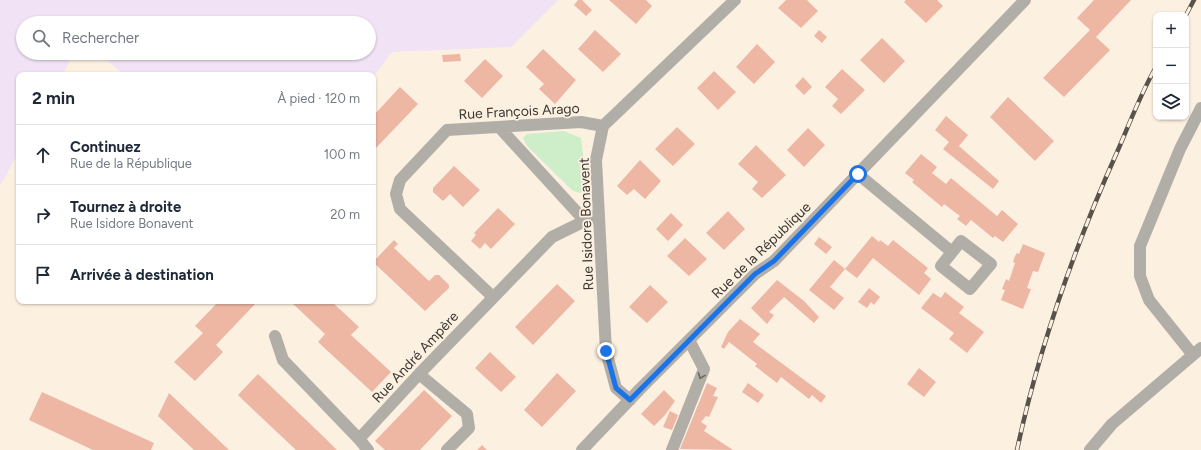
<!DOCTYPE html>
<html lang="fr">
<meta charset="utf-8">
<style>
:root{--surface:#fff;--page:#f6f6f7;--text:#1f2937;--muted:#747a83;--line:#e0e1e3}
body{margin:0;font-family:Figtree,sans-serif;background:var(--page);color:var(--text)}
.controls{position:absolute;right:12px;top:12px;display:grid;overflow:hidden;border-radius:8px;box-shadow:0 1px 3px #0004}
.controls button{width:36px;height:36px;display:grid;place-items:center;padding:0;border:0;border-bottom:1px solid var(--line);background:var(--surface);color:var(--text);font:20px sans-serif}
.stop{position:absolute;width:12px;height:12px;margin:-9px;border:3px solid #1a73e8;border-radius:50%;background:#fff}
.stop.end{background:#1a73e8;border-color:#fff;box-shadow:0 1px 4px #0008}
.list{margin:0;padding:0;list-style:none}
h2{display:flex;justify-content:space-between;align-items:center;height:52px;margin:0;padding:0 16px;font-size:17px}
h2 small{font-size:13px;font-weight:400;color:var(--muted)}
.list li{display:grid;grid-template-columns:26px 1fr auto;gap:12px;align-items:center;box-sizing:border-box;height:60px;padding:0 16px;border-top:1px solid var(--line)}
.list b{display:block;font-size:15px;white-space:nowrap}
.list p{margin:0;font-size:13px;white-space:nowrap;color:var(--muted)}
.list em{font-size:13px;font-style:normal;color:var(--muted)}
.icon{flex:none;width:22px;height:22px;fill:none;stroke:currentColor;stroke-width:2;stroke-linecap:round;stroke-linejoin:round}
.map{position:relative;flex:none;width:1201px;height:450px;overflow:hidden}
.search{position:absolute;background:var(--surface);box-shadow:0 1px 3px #0004;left:16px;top:16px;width:360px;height:44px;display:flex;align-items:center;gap:10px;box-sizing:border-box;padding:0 14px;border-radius:22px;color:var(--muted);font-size:15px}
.panel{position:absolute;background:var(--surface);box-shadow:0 1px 3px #0004;left:16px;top:72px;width:360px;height:232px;border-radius:8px}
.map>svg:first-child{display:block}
.industrial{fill:#f2e2f5}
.green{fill:#cdeec8}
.building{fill:#edb7a4}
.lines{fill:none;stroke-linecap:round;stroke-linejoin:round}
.minor{stroke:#b1aea7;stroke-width:12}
.rail-casing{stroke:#59524b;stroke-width:4.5}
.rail{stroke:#fcf0e1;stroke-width:3;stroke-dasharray:9;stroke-linecap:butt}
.oneway{stroke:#6a655f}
.route{stroke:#1a73e8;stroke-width:5}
.labels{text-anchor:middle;stroke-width:3.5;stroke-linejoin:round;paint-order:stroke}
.street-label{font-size:14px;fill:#3a352f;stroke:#fcf0e1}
</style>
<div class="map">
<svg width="1201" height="450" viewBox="0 0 1201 450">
<rect width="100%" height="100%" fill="#fcf0e1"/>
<!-- industrial -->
<path class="industrial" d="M0,0H558L511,47L392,52L373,77V75H124L99,53H369V23H23V53H74L62,75H19V152L0,186Z"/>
<!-- green -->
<path class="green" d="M564,131L581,138L587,188L580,193L573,191L527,146L523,138L527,134Z"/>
<!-- building -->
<path class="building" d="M578,0H582L592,10L586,16L574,5Z
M609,0H646L652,6L636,24Z
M786,0H807L818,11L801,28L778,8Z
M906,0H937L943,6L926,23L904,2Z
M1094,0H1131L1096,37L1110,50L1064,97L1043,78L1090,30L1077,18Z
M595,30L621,54L603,72L578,49Z
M819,30L827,37L822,43L814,36Z
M882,38L905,61L884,83L860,60Z
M757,44L775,62L754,84L736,67Z
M543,49L576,80L555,104L539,89L544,84L526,67Z
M460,54L461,61L443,62L442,55Z
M485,59L503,76L482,98L464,81Z
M842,69L865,90L841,114L832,106L838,99L825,87Z
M714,71L736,92L718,110L697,88Z
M803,77L812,87L804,95L795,86Z
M400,87L418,104L376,148L373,145V116Z
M1008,97L1054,141L1035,161L990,117Z
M946,116L968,135L959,146L999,181L993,189L943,149L949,142L935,130Z
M677,127L695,144L673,166L655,149Z
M808,128L825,145L804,167L787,150Z
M756,145L786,175L762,198L752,189L758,182L738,164Z
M921,154L937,167L932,173L946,184L951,178L997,216L1002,210L1018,224L1003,242L995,236L993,238L971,220L966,226L957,219L960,216L944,204L942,207L912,182L914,180L905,173Z
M640,160L661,181L645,199L634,189L627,195L617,186Z
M454,166L480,190L463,207L450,194L443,201L433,192V188Z
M498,208L515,224L491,249L485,243L480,249L471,241L476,235L474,233Z
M728,211L745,229L724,250L706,233Z
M671,213L683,225L668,241L656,229Z
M872,236L879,242L880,240L888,246L893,240L928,268L924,273L931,279L919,295L873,258L857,278L845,269Z
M819,237L832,247L826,254L814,244Z
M685,238L707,259L689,276L667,256Z
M394,240L398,244L394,248L429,281L435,275H439L449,285V288L425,311L373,262Z
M1023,244L1045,253L1038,272L1033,271L1027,288L1031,289L1023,309L1001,300L1005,290L1002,289L1006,279L1009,281L1015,263L1013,262L1015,256L1017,253L1019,254Z
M834,260L845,269L830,287L844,298L834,310L809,290Z
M777,280L804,301L819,317L814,323L784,297L769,312L774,315L767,324L751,308Z
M557,284L575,301L533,345L515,327Z
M650,285L668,302L647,323L629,307Z
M869,288L880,297L874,305L871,302L867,308L858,302Z
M945,292L964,307L959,313L984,332L967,353L949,339L954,333L921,308L933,293L941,298Z
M219,301H258L216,345L223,352L195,381L174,362L203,333L195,326Z
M290,301H331L359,327L351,335L391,372L372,392L318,342L325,334Z
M740,319L760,334L753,342L826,396L821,403L812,395L809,399L781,377L777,383L755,366L757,364L729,342L724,349L721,347L728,332Z
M490,352L516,377L501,392L475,368Z
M919,368L936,382L924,397L907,384Z
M557,373L576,391L542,427L524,410Z
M258,374L326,439L337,450H296L244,401L238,395Z
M707,383L717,388L713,396L718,397L709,417L706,416L701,422L707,426L704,431L733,450L680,449Z
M748,383L764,395L758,403L742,392Z
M424,390L452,416L420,450H385L375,441Z
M664,390L675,401L665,415L654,426L641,414Z
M42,392L154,443L151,450H93L29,420Z
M169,393L229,450H194L158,416Z
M670,411L678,415L672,430L663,427Z
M482,445L487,450H477Z"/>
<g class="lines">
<!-- minor -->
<path class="minor" d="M499,127L585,221
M858,174L952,252
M961,241L991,264L970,289L941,266Z
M493,297L400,209L396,194L400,180L447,130L581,122L603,126
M275,336L283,360L359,439L419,374L552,237L599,214
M1193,355L1149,300L1140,276V246L1180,149L1201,108
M419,374L467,414L469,428L447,450
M630,400L616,388L606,351L596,160L603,126L735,0
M359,439L368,450
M582,450L640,389L755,274L774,261L1025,0
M672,450L704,369L689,340
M1090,450L1112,424L1201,348"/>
<defs>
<path id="rail" d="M1186,15L1194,0
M1017,450C1039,347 1075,246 1118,150C1130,122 1141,93 1156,67"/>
</defs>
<!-- rail casing -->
<use href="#rail" class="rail-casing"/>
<!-- rail -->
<use href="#rail" class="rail"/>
</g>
<!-- one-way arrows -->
<defs><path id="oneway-chevron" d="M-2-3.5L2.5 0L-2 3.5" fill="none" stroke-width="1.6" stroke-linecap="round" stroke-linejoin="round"/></defs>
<use class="oneway" href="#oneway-chevron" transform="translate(701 376) rotate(110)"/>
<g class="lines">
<!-- route -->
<path class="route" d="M606,351L616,388L630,400L755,274L774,261L858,174"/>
</g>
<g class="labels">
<!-- street labels -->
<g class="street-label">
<text transform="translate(519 111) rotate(-3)" y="5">Rue François Arago</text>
<text transform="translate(586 224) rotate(-92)" y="5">Rue Isidore Bonavent</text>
<text transform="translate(761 250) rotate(-44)" y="5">Rue de la République</text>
<text transform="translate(415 357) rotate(-47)" y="5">Rue André Ampère</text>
</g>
</g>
</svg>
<div class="controls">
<button>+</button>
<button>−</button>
<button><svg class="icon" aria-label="layers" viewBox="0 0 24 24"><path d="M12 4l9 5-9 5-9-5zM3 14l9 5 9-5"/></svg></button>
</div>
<div class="stop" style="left:858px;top:174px"></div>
<div class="stop end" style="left:606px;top:351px"></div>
<div class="search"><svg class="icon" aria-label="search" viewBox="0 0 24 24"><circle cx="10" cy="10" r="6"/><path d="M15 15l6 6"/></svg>Rechercher</div>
<section class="panel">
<h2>2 min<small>À pied · 120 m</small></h2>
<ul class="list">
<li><svg class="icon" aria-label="ahead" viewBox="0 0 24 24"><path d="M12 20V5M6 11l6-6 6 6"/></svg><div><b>Continuez</b><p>Rue de la République</p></div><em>100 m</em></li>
<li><svg class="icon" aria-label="right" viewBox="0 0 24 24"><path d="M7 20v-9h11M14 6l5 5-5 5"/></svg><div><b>Tournez à droite</b><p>Rue Isidore Bonavent</p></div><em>20 m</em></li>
<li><svg class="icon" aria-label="arrive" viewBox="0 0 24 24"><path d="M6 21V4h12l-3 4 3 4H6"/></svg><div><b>Arrivée à destination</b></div></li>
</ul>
</section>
</div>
